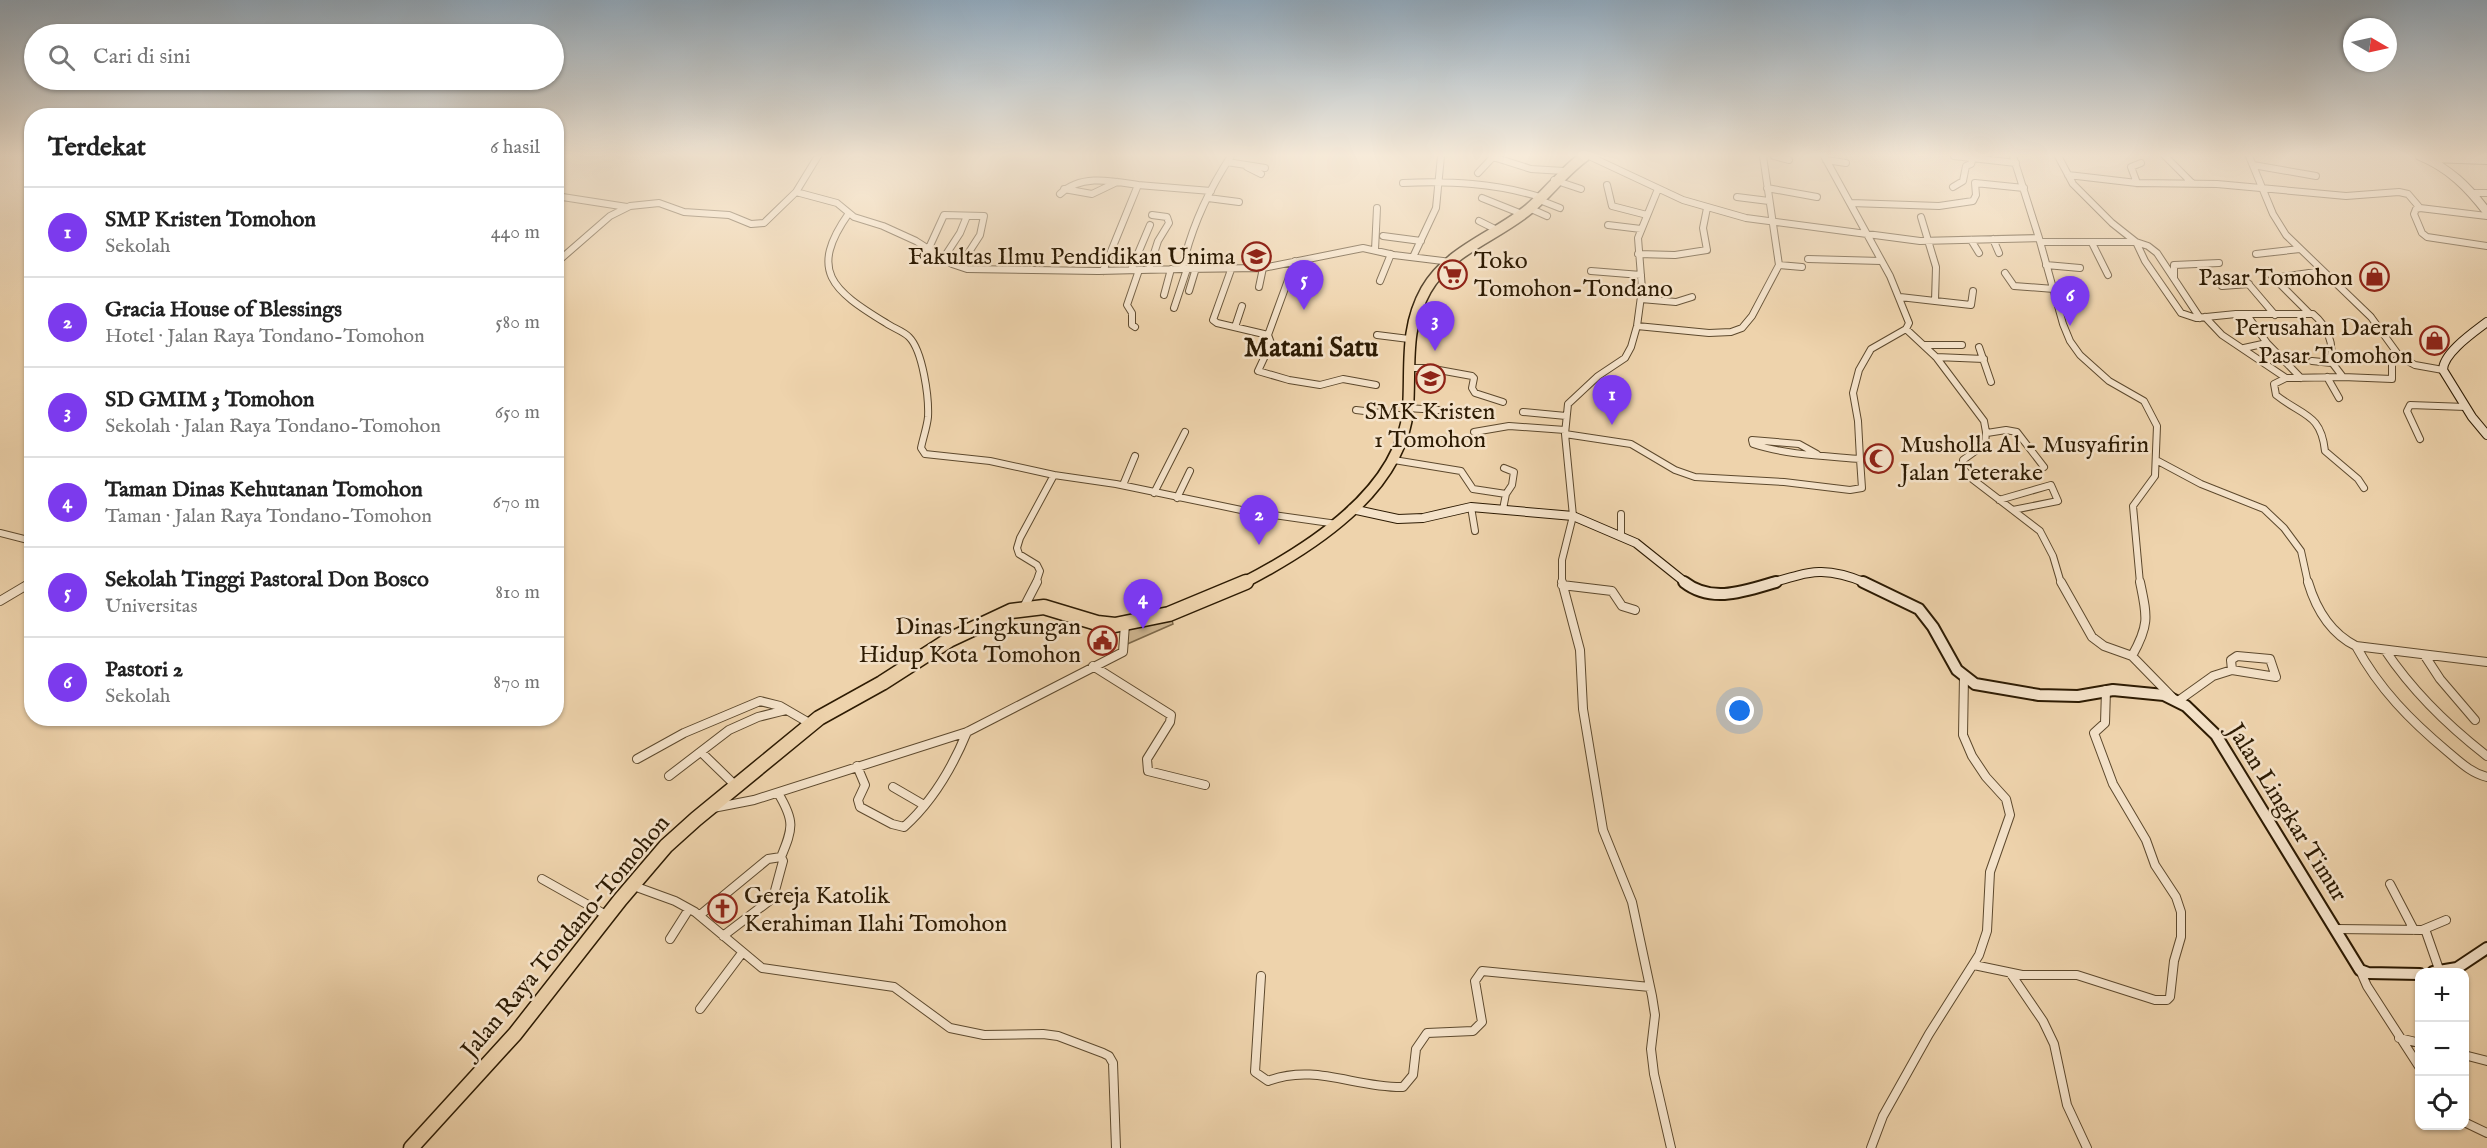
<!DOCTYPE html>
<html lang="id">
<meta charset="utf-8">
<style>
:root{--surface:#fff;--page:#f6f6f6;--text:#222;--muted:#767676;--line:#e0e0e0;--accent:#7c3aed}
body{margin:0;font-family:"IM FELL English",serif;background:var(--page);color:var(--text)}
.controls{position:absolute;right:18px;bottom:18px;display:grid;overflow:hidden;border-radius:12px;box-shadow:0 2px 4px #0004}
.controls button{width:54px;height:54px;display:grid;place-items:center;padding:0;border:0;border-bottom:2px solid var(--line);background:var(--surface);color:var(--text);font:30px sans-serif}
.compass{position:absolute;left:2343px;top:18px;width:54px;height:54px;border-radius:50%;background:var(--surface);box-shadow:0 2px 4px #0004;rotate:99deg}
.you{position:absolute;left:1740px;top:711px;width:21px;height:21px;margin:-15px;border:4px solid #fff;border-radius:50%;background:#1a73e8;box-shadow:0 0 0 9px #1a73e833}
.badge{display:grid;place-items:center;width:39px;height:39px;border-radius:50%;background:var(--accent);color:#fff;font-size:20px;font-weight:700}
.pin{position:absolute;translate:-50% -50px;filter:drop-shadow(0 2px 3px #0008)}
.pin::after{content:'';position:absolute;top:32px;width:21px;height:18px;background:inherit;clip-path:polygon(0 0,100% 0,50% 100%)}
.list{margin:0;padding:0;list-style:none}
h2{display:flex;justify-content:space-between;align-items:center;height:78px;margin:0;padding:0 24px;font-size:26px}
h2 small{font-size:20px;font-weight:400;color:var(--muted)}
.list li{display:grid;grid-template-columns:39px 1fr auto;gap:18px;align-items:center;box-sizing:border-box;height:90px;padding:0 24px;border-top:2px solid var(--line)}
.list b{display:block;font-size:22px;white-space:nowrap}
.list p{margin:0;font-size:20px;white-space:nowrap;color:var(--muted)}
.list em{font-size:20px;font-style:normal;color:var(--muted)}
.icon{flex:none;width:33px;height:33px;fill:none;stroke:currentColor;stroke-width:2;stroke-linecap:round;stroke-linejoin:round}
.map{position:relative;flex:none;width:2487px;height:1148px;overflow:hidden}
.search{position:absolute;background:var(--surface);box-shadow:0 2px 4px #0004;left:24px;top:24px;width:540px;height:66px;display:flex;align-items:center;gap:15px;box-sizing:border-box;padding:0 21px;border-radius:33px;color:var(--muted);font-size:22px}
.panel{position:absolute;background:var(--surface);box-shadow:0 2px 4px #0004;left:24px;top:108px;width:540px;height:618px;border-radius:24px}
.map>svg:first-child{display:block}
.green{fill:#cdb48f;stroke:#7d6849;stroke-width:1.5}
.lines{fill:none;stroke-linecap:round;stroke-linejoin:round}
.street-far1-casing{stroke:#5d492d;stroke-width:8}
.street-casing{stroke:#5d492d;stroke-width:10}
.secondary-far1-casing{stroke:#2d1b03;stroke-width:10}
.secondary-casing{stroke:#2d1b03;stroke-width:14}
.highway-far1-casing{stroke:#2d1b03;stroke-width:13}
.highway-casing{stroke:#2d1b03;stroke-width:17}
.street-far1{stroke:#f4e2c9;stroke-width:6}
.street{stroke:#f4e2c9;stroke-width:8}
.secondary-far1{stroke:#f4e2c9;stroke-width:8}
.secondary{stroke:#f4e2c9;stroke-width:10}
.highway-far1{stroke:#eed3ac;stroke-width:10}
.highway{stroke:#eed3ac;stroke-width:14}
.labels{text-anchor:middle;stroke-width:5;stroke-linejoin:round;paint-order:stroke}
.poi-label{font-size:24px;fill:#2d1b03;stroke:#f4e2c9;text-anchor:end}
.street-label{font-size:24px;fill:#2d1b03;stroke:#f4e2c9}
.quarter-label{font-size:27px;font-weight:bold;fill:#2d1b03;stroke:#f4e2c9}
</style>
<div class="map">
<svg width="2487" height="1148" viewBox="0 0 2487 1148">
<rect width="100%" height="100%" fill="#eed3ac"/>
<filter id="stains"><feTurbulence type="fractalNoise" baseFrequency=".00333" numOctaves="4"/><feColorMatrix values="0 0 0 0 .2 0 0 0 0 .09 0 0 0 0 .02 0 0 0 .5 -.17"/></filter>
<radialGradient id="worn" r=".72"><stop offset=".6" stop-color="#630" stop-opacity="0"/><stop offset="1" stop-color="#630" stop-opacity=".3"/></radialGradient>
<!-- green -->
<path class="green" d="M1170,613L1173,624L1125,645V624Z"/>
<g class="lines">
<defs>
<path id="street-far1" d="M1231,156C1208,191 1191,228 1182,269L1263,268L1363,248L1394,255L1451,262
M1589,156L1683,200L1746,218L1920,241L2039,238L2013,156
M1774,156L1789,160
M1954,156L2016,163
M2058,156L2073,184L2112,223L2136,242L2145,261L2181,313L2196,318L2236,314H2313C2326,325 2335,343 2330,360L2343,377L2392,379V363L2400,357
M2165,156L2192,183
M2249,156L2273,214L2286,235L2371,317L2400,357L2415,365L2443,370
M1826,160L1846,163
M1227,162L1265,168
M2253,165L2316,176
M1247,167L1261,174
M1478,173L1493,157L1531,169L1564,171
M2068,175L2137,183L2217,184L2346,196L2399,192L2408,194L2420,208
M1554,180L1581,189
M1403,183C1450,181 1495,183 1540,197
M2137,183L2131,167L2141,163
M1607,185L1612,206L1647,215
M1953,187L1963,181L1966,166L1971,164L1973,158
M1767,188L1817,197
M1064,189L1092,194L1117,182
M796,192L837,203L854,217L883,226L916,241L952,264L967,269L1098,271L1182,269
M2474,193H2487
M1060,194C1081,174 1112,181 1138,185
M556,196L627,207
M1737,197L1769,201
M1208,198L1239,202
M1482,198L1522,214
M1537,199L1560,208
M1851,203L1939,206L1973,201L1976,195L1975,183L2024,188
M1529,208L1547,216
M849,213C808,271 832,290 886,323C893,328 903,331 909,337C923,351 929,398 928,417C927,427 923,438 921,448L925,454L990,461L1054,475
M2487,216L2420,208L2416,209L2414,214L2422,233L2427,237L2487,246
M1479,221L1497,230
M1608,225L1641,229
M1383,236L1421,241
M2039,238L2063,324L2070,341L2080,355L2109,381L2144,401L2157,426L2155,476L2133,506L2140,583
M1993,239L1999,253
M1971,240L1979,253
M2041,242H2136L2148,246L2157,253L2200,318
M2092,243L2108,275
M928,250L944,215L984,216L980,235L960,266
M1375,250L1377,208
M1638,254L1675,255L1707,250L1703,228L1707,208
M2256,254L2300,249
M1413,257L1436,208L1441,156
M943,259L960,233L967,216
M1808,259L1881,261
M1295,261L1268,335L1271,343L1258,371L1289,380L1320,385L1343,379L1376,385
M556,263L610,216L630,206L659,203L684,212L729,215L751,224L764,223L796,192L818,156
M1779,265L1802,267
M2046,265L2080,268
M1232,267L1213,320L1217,323L1268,335
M1149,269L1158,241L1169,223L1167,217L1152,215
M1131,270L1150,225
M1103,271L1138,185L1211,191
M1591,271L1641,275
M2005,273L2014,286L2054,289
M2270,274L2309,313
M2174,278V265L2219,263
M2274,278L2323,271
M1380,281L1391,254
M2246,281L2275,315
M2222,286L2249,284
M1259,287L1263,268
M1189,291L1196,268
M1164,295L1171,269
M1900,297L1935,301L1936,267L1921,217
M1641,299L1676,302L1692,297
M1935,301L1971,305L1973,291
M1174,308L1187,269
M1417,314L1440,319
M2205,317L2222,335L2286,378L2343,377
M1637,326L1709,333L1731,332L1742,328L1752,316L1779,265L1763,156
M1135,327L1132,325V313L1127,305L1139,270
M1235,327L1242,306
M1906,329L1936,357L1984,421L1986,432L1985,444L1963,460L1964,470L1971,478L2040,531L2053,556L2061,583
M1377,335L1409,339
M2267,343L2301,378
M1924,345H1962
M1979,347L1991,382
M2244,348L2267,343L2247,315
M1936,357L1984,359
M2312,361L2332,363
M1409,368H1428L1472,376L1474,378L1472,388L1475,393L1503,402
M2327,377L2339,398
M2286,378L2274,384L2276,395C2302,416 2321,413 2325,451L2358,479L2364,488
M1407,408L1438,410
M1356,410L1407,416
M1523,412L1566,416
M1474,432L1509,426L1565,430
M1987,433L2006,430L2017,432L2044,467
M1565,434L1631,444L1675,470L1695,477L1784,482L1850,490L1862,488L1860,459
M2420,439L2407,411L2410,405L2466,407
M1817,454L1799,444L1752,440L1753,444C1786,455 1826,456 1860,459L1858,421L1853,393L1859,370L1871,349L1906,329L1909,323L1890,276L1824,156
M1394,460L1461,471L1473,489L1506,494L1503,509
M2158,461L2201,484L2264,509L2284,528L2301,551L2308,583
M1504,468L1514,472L1512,485L1506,494
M1123,485L1135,456
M1154,493L1185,432
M1177,498L1190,471
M1999,500L2051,485L2058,501L2013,510
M1471,507L1475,531
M1621,514V535
M0,533L32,541
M1036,583L1040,571L1037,565L1019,554L1017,548L1020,538L1054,475L1116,484L1246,511L1337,524
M1562,583V560L1573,516L1565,434L1568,404L1598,376L1625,358L1631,347L1637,326L1642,289L1638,238L1658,189"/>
<path id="street" d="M1562,582L1580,650L1583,709L1603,830L1632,902L1652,996L1655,1015L1651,1049L1654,1074L1671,1148
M2061,582L2092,637L2104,646L2132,656L2172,697
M2308,582C2316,609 2330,633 2356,646L2487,662
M1562,585L1612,591L1622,606L1635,610
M0,601L32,582
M1023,609L1037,582
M2356,646C2379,689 2411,721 2448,752C2460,762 2471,773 2487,777
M2385,650C2413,692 2447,725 2487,756
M2132,656C2150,624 2147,616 2140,582
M2237,656L2270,659L2276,677L2232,670L2231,660Z
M2425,656L2440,679L2475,720
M1093,666L1171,715L1170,722L1147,759L1148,771L1205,785
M2178,701L2213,676L2232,670
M701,752L737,787
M637,759L684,733L760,701L780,706L811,724
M857,766L865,785L858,800L860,807L892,824L904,827C932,802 953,766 967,732
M669,776L729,730L758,717L786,710
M893,787L924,805
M778,793C795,821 793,828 781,857
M713,808L754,800L967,732L1123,652L1125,624
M542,879L606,915
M2390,884L2414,930
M631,885L675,901L695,912L762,968L894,987L950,1028L984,1035L1043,1034L1058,1036L1103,1053L1109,1056L1113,1063L1116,1148
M700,915L768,859L781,857L783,861L773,898L723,936
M2336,929L2422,930L2446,920
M2425,929L2440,972
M670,939L689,909
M1974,965L2022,975H2077L2155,1000H2167L2170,997L2174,961L2181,937V912L2176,897L2155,865L2146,840L2113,784L2094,733L2105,723L2106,690
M2360,970L2367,986L2420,1068
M2011,974L2043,1021L2054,1044L2067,1105L2087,1148
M1261,976L1255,1072L1268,1081C1315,1063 1355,1088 1403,1087L1413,1075L1416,1049L1427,1033L1473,1031L1482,1022L1475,981L1482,971L1650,987
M700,1009L742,953
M2399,1038L2420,1043
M2464,1055L2487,1061
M2464,1122L2487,1133
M1871,1148L1883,1116L1929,1034L1979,955L1987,931L1990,872L2010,815L2006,799L1986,777L1972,756L1963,735L1964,676"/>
<path id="secondary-far1" d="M2420,156C2449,168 2468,187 2487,212
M2431,158L2487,160
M2487,322C2474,332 2443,353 2443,370L2472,417L2487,435
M1352,509L1398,519L1423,518L1471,507L1573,516L1636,543L1686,583
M1771,583C1811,571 1826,566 1866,583"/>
<path id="secondary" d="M1684,582C1712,604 1745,591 1776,582
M1863,582L1919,609L1933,627L1957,670L1975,684L2039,695L2078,696L2113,690L2164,695L2186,706L2216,735L2360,970L2368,973L2420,974
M2433,972L2457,968L2487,948"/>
<path id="highway-far1" d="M1243,583C1309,549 1402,491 1408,409C1411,367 1404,329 1426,290C1449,250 1495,237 1529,209C1549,192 1564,171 1585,156"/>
<path id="highway" d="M411,1148L515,1034L620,900L666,846L696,819L819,718L882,683L949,640L1011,611L1044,607L1097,623L1115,625L1169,614L1246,582"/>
</defs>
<!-- street-far1 casing -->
<use href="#street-far1" class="street-far1-casing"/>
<!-- street casing -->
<use href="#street" class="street-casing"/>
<!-- secondary-far1 casing -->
<use href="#secondary-far1" class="secondary-far1-casing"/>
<!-- secondary casing -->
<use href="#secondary" class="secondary-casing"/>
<!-- highway-far1 casing -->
<use href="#highway-far1" class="highway-far1-casing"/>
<!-- highway casing -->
<use href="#highway" class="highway-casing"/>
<!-- street-far1 -->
<use href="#street-far1" class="street-far1"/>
<!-- street -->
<use href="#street" class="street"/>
<!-- secondary-far1 -->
<use href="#secondary-far1" class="secondary-far1"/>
<!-- secondary -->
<use href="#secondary" class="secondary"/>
<!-- highway-far1 -->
<use href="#highway-far1" class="highway-far1"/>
<!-- highway -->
<use href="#highway" class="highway"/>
</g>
<!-- sky -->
<linearGradient id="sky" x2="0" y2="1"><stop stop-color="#90a7b9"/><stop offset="0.49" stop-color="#f7ebda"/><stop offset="1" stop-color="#f7ebda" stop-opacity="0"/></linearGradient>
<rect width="2487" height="317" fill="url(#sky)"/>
<!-- icons -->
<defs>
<symbol id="university-ring" viewBox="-11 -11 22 22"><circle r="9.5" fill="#f4e2c9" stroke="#8f2418" stroke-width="1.5"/><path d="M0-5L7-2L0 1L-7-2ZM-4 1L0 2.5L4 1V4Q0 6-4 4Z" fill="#8f2418"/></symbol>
<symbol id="supermarket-ring" viewBox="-11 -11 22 22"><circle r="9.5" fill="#f4e2c9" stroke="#8f2418" stroke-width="1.5"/><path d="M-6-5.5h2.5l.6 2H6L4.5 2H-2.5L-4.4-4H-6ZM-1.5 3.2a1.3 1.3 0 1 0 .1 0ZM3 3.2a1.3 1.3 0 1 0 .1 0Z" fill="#8f2418"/></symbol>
<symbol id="shop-ring" viewBox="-11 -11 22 22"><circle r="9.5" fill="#f4e2c9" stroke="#8f2418" stroke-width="1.5"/><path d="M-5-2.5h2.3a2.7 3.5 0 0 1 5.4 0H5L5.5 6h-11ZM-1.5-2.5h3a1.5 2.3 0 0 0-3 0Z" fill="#8f2418"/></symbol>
<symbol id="school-ring" viewBox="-11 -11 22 22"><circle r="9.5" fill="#f4e2c9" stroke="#8f2418" stroke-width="1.5"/><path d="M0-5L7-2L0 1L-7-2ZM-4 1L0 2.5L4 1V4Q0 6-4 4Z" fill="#8f2418"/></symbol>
<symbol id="mosque-ring" viewBox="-11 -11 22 22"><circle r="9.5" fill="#f4e2c9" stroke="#8f2418" stroke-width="1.5"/><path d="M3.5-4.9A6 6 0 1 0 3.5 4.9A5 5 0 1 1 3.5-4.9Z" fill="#8f2418"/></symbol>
<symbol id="civic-ring" viewBox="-11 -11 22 22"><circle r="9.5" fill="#f4e2c9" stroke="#8f2418" stroke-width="1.5"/><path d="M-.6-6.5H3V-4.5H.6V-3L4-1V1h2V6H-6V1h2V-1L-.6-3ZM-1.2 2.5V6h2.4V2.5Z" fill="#8f2418"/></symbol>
<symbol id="church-ring" viewBox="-11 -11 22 22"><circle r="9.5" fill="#f4e2c9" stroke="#8f2418" stroke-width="1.5"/><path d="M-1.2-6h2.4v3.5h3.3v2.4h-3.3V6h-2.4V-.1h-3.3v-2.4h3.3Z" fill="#8f2418"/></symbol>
</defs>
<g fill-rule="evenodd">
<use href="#university-ring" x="1240" y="240" width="33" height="33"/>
<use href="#supermarket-ring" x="1436" y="258" width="33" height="33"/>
<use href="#shop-ring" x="2358" y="260" width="33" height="33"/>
<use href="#shop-ring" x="2418" y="324" width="33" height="33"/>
<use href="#school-ring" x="1414" y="362" width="33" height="33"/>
<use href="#mosque-ring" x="1862" y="442" width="33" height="33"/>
<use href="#civic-ring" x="1086" y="624" width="33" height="33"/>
<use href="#church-ring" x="706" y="892" width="33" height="33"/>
</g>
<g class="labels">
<!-- poi labels -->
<g class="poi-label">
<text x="1235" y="264">Fakultas Ilmu Pendidikan Unima</text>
<text x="1474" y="268" text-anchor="start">Toko<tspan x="1474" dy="28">Tomohon-Tondano</tspan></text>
<text x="2353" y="285">Pasar Tomohon</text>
<text x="2413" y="335">Perusahan Daerah<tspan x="2413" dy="28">Pasar Tomohon</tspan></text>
<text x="1430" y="419" text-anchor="middle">SMK Kristen<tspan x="1430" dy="28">1 Tomohon</tspan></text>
<text x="1900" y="452" text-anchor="start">Musholla Al - Musyafirin<tspan x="1900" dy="28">Jalan Teterake</tspan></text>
<text x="1081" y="634">Dinas Lingkungan<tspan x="1081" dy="28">Hidup Kota Tomohon</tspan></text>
<text x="744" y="903" text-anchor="start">Gereja Katolik<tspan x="744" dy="28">Kerahiman Ilahi Tomohon</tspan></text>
</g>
<!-- street labels -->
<g class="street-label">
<text transform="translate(2288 812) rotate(58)" y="8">Jalan Lingkar Timur</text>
<text transform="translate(565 936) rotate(-50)" y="8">Jalan Raya Tondano-Tomohon</text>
</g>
<!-- quarter labels -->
<g class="quarter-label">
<text x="1311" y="356">Matani Satu</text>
</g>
</g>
<rect width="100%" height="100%" filter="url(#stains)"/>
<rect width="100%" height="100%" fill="url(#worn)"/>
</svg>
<div class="controls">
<button>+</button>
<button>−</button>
<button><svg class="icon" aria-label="locate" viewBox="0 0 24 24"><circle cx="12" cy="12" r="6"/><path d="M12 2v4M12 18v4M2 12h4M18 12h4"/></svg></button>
</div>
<svg class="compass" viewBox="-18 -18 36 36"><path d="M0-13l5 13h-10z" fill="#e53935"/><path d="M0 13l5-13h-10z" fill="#767676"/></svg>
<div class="you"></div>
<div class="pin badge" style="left:1612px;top:425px">1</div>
<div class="pin badge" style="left:1259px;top:545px">2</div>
<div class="pin badge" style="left:1435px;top:351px">3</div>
<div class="pin badge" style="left:1143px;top:629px">4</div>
<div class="pin badge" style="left:1304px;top:310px">5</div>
<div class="pin badge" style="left:2070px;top:326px">6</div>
<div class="search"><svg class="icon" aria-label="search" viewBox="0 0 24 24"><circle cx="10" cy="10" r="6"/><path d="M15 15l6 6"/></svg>Cari di sini</div>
<section class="panel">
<h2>Terdekat<small>6 hasil</small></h2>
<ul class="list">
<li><span class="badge">1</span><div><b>SMP Kristen Tomohon</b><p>Sekolah</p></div><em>440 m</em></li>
<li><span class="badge">2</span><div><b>Gracia House of Blessings</b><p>Hotel · Jalan Raya Tondano-Tomohon</p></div><em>580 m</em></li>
<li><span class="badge">3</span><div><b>SD GMIM 3 Tomohon</b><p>Sekolah · Jalan Raya Tondano-Tomohon</p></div><em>650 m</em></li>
<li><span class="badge">4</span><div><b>Taman Dinas Kehutanan Tomohon</b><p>Taman · Jalan Raya Tondano-Tomohon</p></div><em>670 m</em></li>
<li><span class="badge">5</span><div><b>Sekolah Tinggi Pastoral Don Bosco</b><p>Universitas</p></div><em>810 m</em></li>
<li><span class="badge">6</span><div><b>Pastori 2</b><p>Sekolah</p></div><em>870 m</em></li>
</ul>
</section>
</div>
